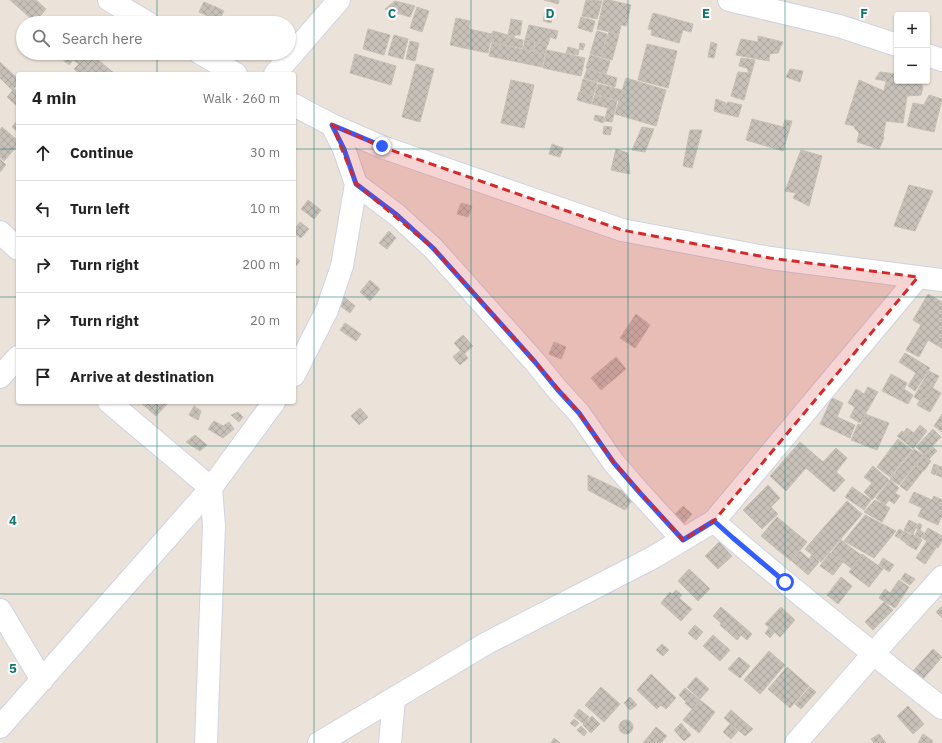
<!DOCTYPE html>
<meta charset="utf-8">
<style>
:root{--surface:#fff;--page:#f2f2f2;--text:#222;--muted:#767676;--line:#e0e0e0}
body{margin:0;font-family:"IBM Plex Sans",sans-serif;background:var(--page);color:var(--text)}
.controls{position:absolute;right:12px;top:12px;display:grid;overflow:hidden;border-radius:4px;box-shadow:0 1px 3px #0004}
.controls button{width:36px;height:36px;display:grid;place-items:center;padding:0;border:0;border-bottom:1px solid var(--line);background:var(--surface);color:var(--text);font:20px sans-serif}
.stop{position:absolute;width:12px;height:12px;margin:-9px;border:3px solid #345dfd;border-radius:50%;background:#fff}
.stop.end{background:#345dfd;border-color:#fff;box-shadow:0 1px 4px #0008}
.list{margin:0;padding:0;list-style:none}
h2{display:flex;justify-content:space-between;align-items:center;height:52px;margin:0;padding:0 16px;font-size:17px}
h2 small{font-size:13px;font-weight:400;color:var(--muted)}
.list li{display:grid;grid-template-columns:26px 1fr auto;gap:12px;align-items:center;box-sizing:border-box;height:56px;padding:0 16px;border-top:1px solid var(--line)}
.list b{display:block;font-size:15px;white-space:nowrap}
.list em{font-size:13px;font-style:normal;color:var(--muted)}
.icon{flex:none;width:22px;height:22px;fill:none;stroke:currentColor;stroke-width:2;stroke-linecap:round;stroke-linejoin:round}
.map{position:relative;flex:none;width:942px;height:743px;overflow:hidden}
.search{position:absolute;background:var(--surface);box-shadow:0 1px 3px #0004;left:16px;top:16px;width:280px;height:44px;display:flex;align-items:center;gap:10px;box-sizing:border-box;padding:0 14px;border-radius:22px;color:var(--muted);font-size:15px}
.panel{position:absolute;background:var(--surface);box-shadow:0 1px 3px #0004;left:16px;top:72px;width:280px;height:332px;border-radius:4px}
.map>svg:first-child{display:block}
.building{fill:url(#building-cross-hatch);stroke:#c6bfb3}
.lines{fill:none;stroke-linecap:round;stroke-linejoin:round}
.minor-casing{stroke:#ced2e2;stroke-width:24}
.minor{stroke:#fff;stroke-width:22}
.route{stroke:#345dfd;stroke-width:5}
.marked{fill:#d62828;fill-opacity:0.2;stroke:#d62828;stroke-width:3;stroke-dasharray:8 5;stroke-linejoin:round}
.grid{fill:none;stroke:#0f766e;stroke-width:1;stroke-opacity:0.55}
.grid-label{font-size:13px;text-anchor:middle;font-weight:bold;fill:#0f766e;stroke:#fff;stroke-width:4;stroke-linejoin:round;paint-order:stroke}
</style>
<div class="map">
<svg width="942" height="743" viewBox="0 0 942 743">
<defs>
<pattern id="building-cross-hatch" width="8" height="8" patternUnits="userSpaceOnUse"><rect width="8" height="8" fill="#c6c0b9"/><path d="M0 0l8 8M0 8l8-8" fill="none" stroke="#aaa59f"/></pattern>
</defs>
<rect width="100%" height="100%" fill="#ebe3d9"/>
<!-- building -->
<path class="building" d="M10,0H36L46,9L35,22Z
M544,0H559L558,4Z
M586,0L602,1L597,19L582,16Z
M604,0H609L631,5L626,26L621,25L619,34L597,29Z
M395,1L415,6L410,17L385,9Z
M204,2L213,6L208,16L199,12Z
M214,6L224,11L218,22L208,17Z
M417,7L429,11L422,32L410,28Z
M545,12L553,15L551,23L543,21Z
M653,13L693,24L691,32L683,30L679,43L651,35L652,30L648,29Z
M581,17L595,21L592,32L578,28Z
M456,18L470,21L469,29L492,34L488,53L450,45Z
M511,19L522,21L520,35H515L514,38L508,36Z
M529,25L558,31L556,39L550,37L548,45L525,40Z
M368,29L390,35L384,55L363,49Z
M493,31L508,35L505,45L491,42Z
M597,31L607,34L601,57L590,54Z
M609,32L619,35L612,60L601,57Z
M394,35L408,39L403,59L388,55Z
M758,36L783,42L778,53L770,54L769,61L736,55L741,39L758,42Z
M507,37L523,40L522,48L506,45Z
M525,40L535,42L533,51L523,49Z
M410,41L419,43L415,61L406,59Z
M536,42L547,45L545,54L534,52Z
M711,42L717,44L714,58L708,57Z
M492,43L545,54L542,67L489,56Z
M580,43L585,44L583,50L579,49Z
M647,44L677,51L668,88L638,80Z
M568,47L579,50L578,55L566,53Z
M547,50L585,58L581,76L543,68Z
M55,53H94L98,57L82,74H79L74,69L79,64L73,60L69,65Z
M355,54L396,66L391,85L350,73Z
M590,55L610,61L606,74L586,68Z
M741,58L755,60L744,100L731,96L738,72L749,73L747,68L739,66Z
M97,59L114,73L113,74H83Z
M0,62L18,79V84L12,90L0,78Z
M416,64L434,69L420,122L402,117Z
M587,69L617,78L615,87L584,78Z
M790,69L803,71L800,82L786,77Z
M880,72L897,74V81H919L923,87L921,95L907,96L903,123L886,121L883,136L884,138L879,149L857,142L859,133L855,129L854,126L845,124L859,80L884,91L886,81L875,79Z
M626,78L666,90L656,126L615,114Z
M583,79L597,83L593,96L580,92Z
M511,80L534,85L524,128L501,123Z
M598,84L622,90L619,101L595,94Z
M14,89L18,92V107L7,97Z
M579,92L593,96L591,104L577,100Z
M595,95L617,101L612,122L604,121L608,108L592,104Z
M929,95L942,99L934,132L907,126L913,103L924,105Z
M716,99L726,103L721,113L714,111Z
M728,102L742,105L738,117L721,113Z
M595,115L604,117L603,123L594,120Z
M752,119L783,127L785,120L792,121L783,151L746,140Z
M18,120V132L12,127Z
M604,126L612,127L610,135L603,134Z
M2,127L18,141V145L4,161L0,157V130Z
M642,127L654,129L645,152L632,150Z
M690,130H702L692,168L683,166Z
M552,144L563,148L560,157L549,154Z
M616,149L628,153L630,174L611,170Z
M801,150L822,156L809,206L793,198L796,193L785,191Z
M0,159L6,165L0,172Z
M909,185L933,191L915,231L894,226Z
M308,200L321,210L314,219L301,209Z
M461,203L472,206L468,217L457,214Z
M300,222L309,229L301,238L294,233V230Z
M389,231L396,238L387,249L379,243Z
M294,256L300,261L295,267L294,266Z
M370,280L380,289L370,301L360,292Z
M928,294L942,302V348L928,340L919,357L906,350L921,325L913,320Z
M344,297L355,306L350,313L339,305Z
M636,314L650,325L635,348L620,338Z
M345,323L361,334L356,341L340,330Z
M463,335L473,346L464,354L454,343Z
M554,342L566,347L561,359L549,354Z
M461,350L468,358L460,365L453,357Z
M905,353L930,368L915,391L908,386L916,373L899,362Z
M616,357L626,369L601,390L591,378Z
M929,371L939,376L924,403L914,397Z
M891,374L907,383L904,389L913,395L908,404L882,391Z
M928,385L941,393L930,412L917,405Z
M868,387L878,392L860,423L850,417L855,407L848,403L856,389L864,394Z
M832,398L843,403L837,417L855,425L850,438L820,424Z
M140,402H169L156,416Z
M194,406L201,411L198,420L189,415Z
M360,408L368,417L359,425L351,416Z
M238,412L243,417L239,422L231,415Z
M865,414L889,423L877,450L851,440L858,424L861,425Z
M942,414V432L934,426Z
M214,421L223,426L229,422L234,429L223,438L208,429Z
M920,425L927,431L913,449L906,443Z
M907,428L914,433L911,437L904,432Z
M933,429L941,437L924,455L916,447Z
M902,431L910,437L906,443L897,436Z
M195,435L207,445L200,451L186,442Z
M898,439L912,450L890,477L877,467Z
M800,442L823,462L836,448L847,458L836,472L845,480L834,492L806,468L786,491L770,476Z
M933,447L937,451L929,459L925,455Z
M914,449L923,455L899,485L890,479Z
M924,455L931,461L924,471L916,465Z
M934,464L939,466L935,475L931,473Z
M916,465L923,471L907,491L900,486Z
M873,466L889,480L872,500L864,492L872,483L864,477Z
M940,466L942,467V477L936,475Z
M588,475L635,497L625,510L588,490Z
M890,480L899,488L895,493L900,496L894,504L889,500L885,505L876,498Z
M768,485L780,498L771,507L778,514L762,529L743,510Z
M852,487L871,500L864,510L845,497Z
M914,492L932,500L934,496L942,500V518L941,517L938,525L918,516L922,508L909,502Z
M875,500L890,508L882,522L864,512Z
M847,501L862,514L821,562L805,549Z
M683,506L692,514L684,523L675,514Z
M865,515L896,531L874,558L844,541Z
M777,517L807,542L791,561L761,536Z
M909,520L917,524L913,534L904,530Z
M919,523L922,525L920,530L916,528Z
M928,528L942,536V541L938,548L922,538Z
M899,529L903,531L899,538L895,536Z
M918,529L924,533L921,538L915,535Z
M904,531L911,535L906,543L900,539Z
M912,534L922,540L916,550L906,544Z
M841,540L861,555L851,568L831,553Z
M927,541L936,548L925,564L916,558Z
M719,542L732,556L718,569L705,556Z
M800,551L809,559L812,555L819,562L808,575L792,561Z
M830,553L843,562L833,575L820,566Z
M862,554L883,569L869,587L849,572Z
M883,558L894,565L889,572L879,565Z
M689,569L710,589L698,601L678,581Z
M905,573L915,579L910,585L901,579Z
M841,577L852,586L838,604L827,595Z
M899,580L909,587L895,608L879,598L885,589L890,593Z
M676,590L682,595L679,598L692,609L681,621L661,603L670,592L672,594Z
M884,602L893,610L873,630L865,622Z
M942,606V618L936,612Z
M721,607L752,634L747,640L741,635L737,640L720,625L721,623L713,616Z
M781,607L795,620L780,637L765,624Z
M695,625L703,632L696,640L688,633Z
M769,628L774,633L770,638L765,633Z
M713,635L730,650L720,661L703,646Z
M662,644L669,650L663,656L656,650Z
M933,649L942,657L923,679L913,671Z
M769,651L785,665L760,694L744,680Z
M739,657L750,666L740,678L728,669Z
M787,667L809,686L790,708L768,689Z
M651,674L676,698L666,709L661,705L657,709L637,690Z
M696,677L709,689L700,699L687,687Z
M601,687L620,704L604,722L585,705Z
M810,687L816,692L801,709L795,704Z
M685,688L700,700L692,709L685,703L686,702L679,695Z
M630,697L637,705L630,710L624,703Z
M700,700L715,712L699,733L683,720Z
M908,706L924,724L913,734L897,716Z
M579,709L589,717L584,724L574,716Z
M731,710L753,729L745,736L724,718Z
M592,716L600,724L591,733L583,725Z
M574,719L579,723L575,727L570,723Z
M619 727a7 7 0 1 1 14 0a7 7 0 1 1-14 0Z
M681,723L691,735L684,741L674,730Z
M730,724L738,731L731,739L723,732Z
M581,726L587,732L584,736L577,730Z
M656,727L667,736L661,743H643Z
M879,734L886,743H874L871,739Z
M923,734L933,741L932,743H918Z
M554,738L560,743H551Z"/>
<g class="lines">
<defs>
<path id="minor" d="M109,0L148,23
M729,0L839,26L897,45
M200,53L236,74
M927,55L942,60
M275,74L339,0
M294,105L332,125L382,147L622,230L770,258L942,280
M356,184L397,215L433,248L535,362L557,389L579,413L614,463L640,493L683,540
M0,232L18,249
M294,375L327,310L342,266L356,184L344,149L332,125
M0,377L18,357
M109,402L211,488L214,525L206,743
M714,521C744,549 776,574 807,600C852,636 896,673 942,708
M0,610L42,680
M0,727L211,488L274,402
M319,743L487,643L654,557L714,521L918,277
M390,743L394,699
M796,743L873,654L942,577"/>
</defs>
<!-- minor casing -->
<use href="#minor" class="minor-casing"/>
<!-- minor -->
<use href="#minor" class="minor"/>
</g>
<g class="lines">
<!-- route -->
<path class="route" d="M382,146L332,125L344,149L356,184L397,215L433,248L535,362L557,389L579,413L614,463L640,493L683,540L714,521L733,538L785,582"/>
</g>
<!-- marked area -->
<path class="marked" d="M332,125L382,147L622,230L770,258L918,277L714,521L683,540L614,463L579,413L535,362L433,248L356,184Z"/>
<!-- grid -->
<path class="grid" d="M157,0V23M314,0V743M471,0V743M628,0V743M785,0V743M157,53V74M0,149H18M294,149H942M0,297H18M294,297H942M157,402V743M0,446H942M0,594H942"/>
<g class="grid-label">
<text x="392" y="18">C</text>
<text x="550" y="18">D</text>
<text x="706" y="18">E</text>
<text x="864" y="18">F</text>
<text x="13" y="525">4</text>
<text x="13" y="673">5</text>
</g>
</svg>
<div class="controls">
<button>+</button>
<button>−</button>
</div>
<div class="stop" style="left:785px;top:582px"></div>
<div class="stop end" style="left:382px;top:146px"></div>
<div class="search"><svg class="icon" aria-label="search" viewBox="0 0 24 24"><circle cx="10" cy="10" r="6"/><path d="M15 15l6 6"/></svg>Search here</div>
<section class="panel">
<h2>4 min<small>Walk · 260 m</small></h2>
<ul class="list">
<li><svg class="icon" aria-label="ahead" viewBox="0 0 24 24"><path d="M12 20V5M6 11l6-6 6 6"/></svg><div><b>Continue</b></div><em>30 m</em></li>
<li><svg class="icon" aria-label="left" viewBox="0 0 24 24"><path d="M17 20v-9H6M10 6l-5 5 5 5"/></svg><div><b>Turn left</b></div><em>10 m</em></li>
<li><svg class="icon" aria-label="right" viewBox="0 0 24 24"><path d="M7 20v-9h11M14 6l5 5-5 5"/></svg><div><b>Turn right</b></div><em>200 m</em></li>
<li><svg class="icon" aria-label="right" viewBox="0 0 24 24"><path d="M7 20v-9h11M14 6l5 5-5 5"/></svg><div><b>Turn right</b></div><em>20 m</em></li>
<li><svg class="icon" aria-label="arrive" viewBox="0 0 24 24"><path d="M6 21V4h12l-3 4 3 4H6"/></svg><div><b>Arrive at destination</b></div></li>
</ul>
</section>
</div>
